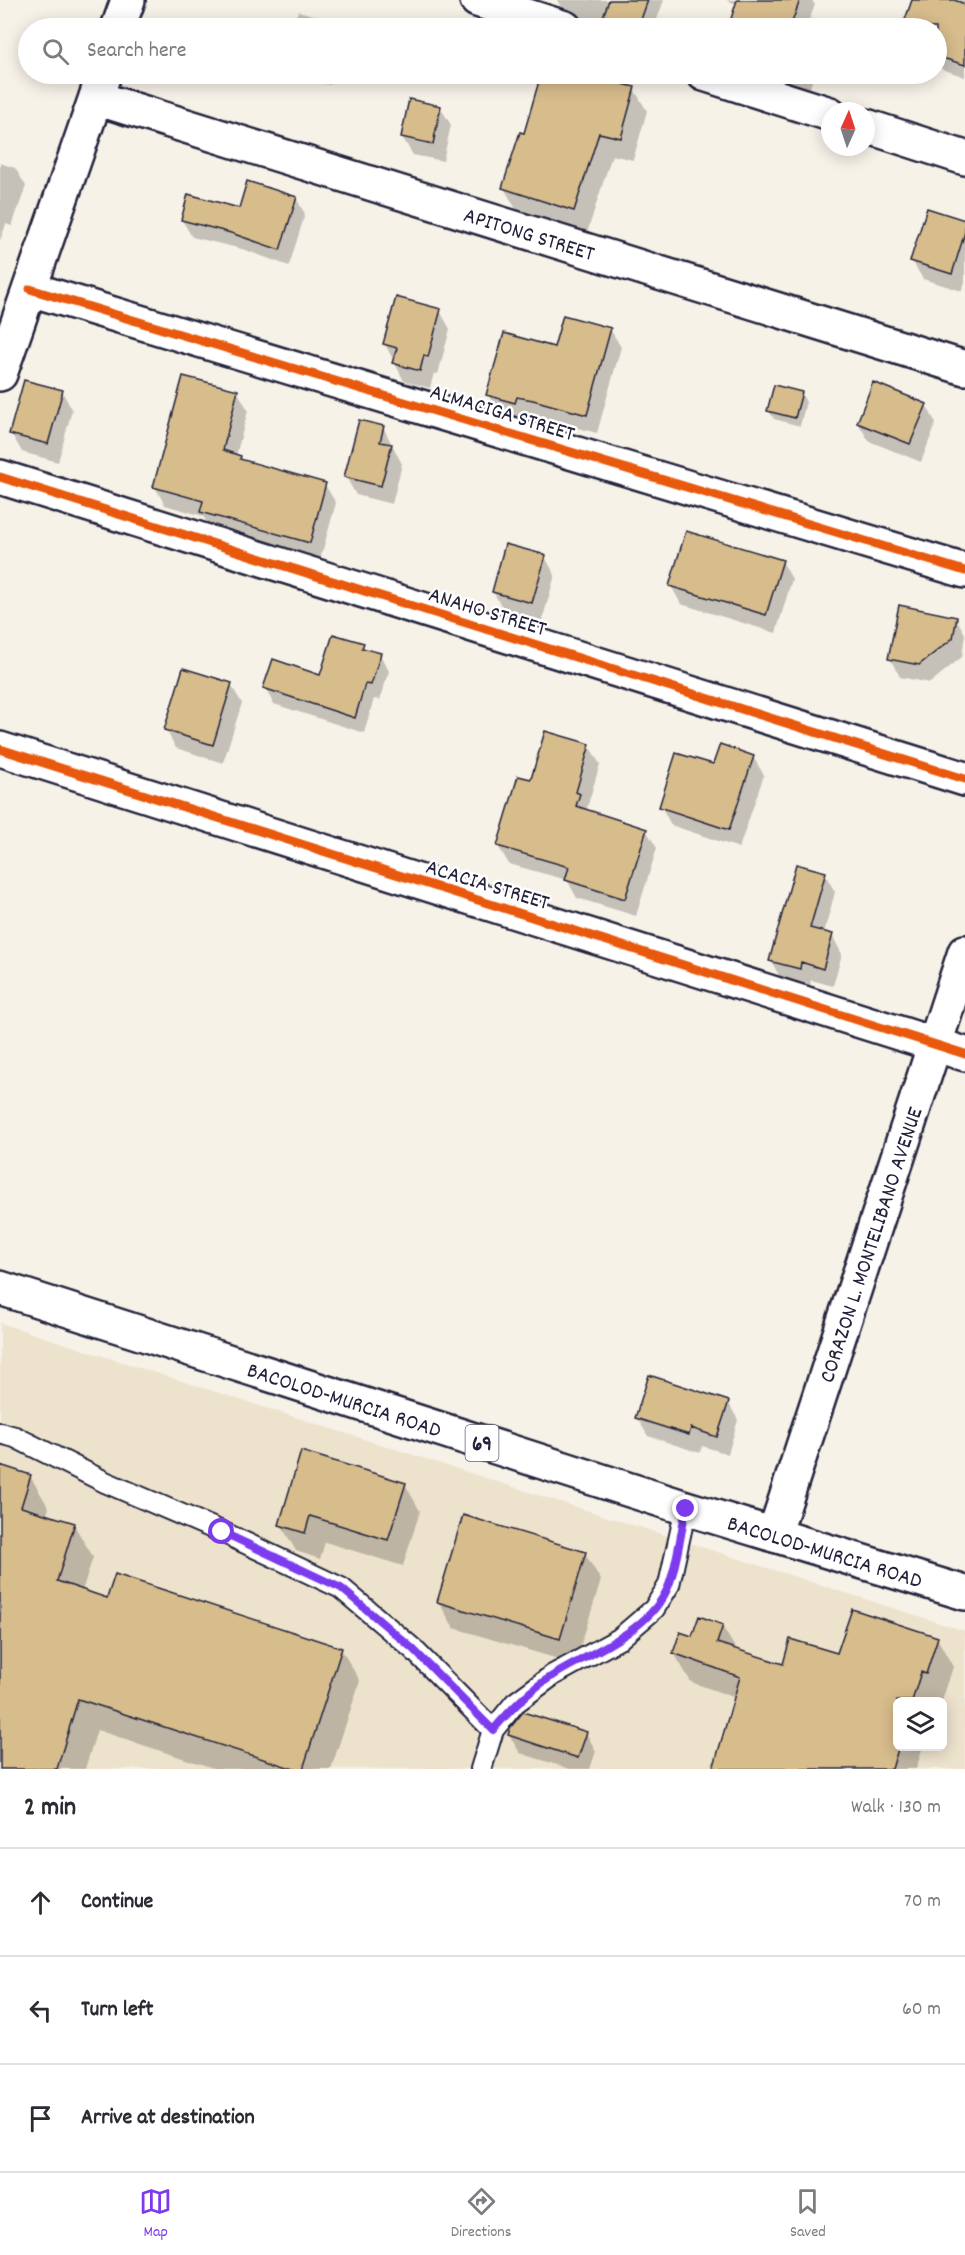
<!DOCTYPE html>
<meta charset="utf-8">
<style>
:root{--surface:#fff;--page:#f2f2f3;--text:#2b2b33;--muted:#7c7c81;--line:#e1e1e2;--accent:#7c3aed}
body{margin:0;font-family:Dekko,sans-serif;background:var(--page);color:var(--text)}
.controls{position:absolute;right:18px;bottom:18px;display:grid;overflow:hidden;border-radius:9px;box-shadow:0 3px 15px #0003}
.controls button{width:54px;height:54px;display:grid;place-items:center;padding:0;border:0;border-bottom:2px solid var(--line);background:var(--surface);color:var(--text);font:30px sans-serif}
.compass{position:absolute;left:821px;top:102px;width:54px;height:54px;border-radius:50%;background:var(--surface);box-shadow:0 3px 15px #0003;rotate:3deg}
.stop{position:absolute;width:18px;height:18px;margin:-14px;border:4px solid #7c3aed;border-radius:50%;background:#fff}
.stop.end{background:#7c3aed;border-color:#fff;box-shadow:0 2px 6px #0008}
.list{margin:0;padding:0;list-style:none}
h2{display:flex;justify-content:space-between;align-items:center;height:78px;margin:0;padding:0 24px;font-size:26px}
h2 small{font-size:20px;font-weight:400;color:var(--muted)}
.list li{display:grid;grid-template-columns:39px 1fr auto;gap:18px;align-items:center;box-sizing:border-box;height:108px;padding:0 24px;border-top:2px solid var(--line)}
.list b{display:block;font-size:22px;white-space:nowrap}
.list em{font-size:20px;font-style:normal;color:var(--muted)}
.icon{flex:none;width:33px;height:33px;fill:none;stroke:currentColor;stroke-width:2;stroke-linecap:round;stroke-linejoin:round}
.map{position:relative;flex:none;width:965px;height:1769px;overflow:hidden}
.search{position:absolute;background:var(--surface);box-shadow:0 3px 15px #0003;left:18px;right:18px;top:18px;height:66px;display:flex;align-items:center;gap:15px;box-sizing:border-box;padding:0 21px;border-radius:33px;color:var(--muted);font-size:22px}
.sheet{height:402px;background:var(--surface)}
nav{display:flex;justify-content:space-around;align-items:center;box-sizing:border-box;height:84px;border-top:2px solid var(--line);background:var(--surface);font-size:16px;color:var(--muted)}
nav a{display:grid;justify-items:center;gap:3px}
nav .on{color:var(--accent)}
.map>svg:first-child{display:block}
.built{fill:#ede2cc;fill-rule:evenodd}
.shadow{fill:#0003}
.building{fill:#d7bc8c;stroke:#22223b;stroke-width:1.5}
.lines{fill:none;stroke-linecap:round;stroke-linejoin:round}
.lane-casing{stroke:#22223b;stroke-width:24}
.street-casing{stroke:#22223b;stroke-width:38}
.highway-casing{stroke:#22223b;stroke-width:38}
.lane{stroke:#fff;stroke-width:20}
.street{stroke:#fff;stroke-width:33}
.highway{stroke:#fff;stroke-width:33}
.cycleway-casing{stroke:#fff;stroke-width:13}
.cycleway{stroke:#e8590c;stroke-width:9}
.route{stroke:#7c3aed;stroke-width:8}
.labels{text-anchor:middle;stroke-width:5;stroke-linejoin:round;paint-order:stroke}
.shield{fill:#fff;stroke:#646476;stroke-width:1.5}
.shield-label{font-size:21px;font-weight:bold;fill:#22223b}
.street-label{font-size:22px;fill:#22223b;stroke:#fff}
</style>
<div class="map">
<svg width="965" height="1769" viewBox="0 0 965 1769">
<rect width="100%" height="100%" fill="#f7f2e8"/>
<filter id="ink" filterUnits="userSpaceOnUse"><feTurbulence type="fractalNoise" baseFrequency=".0167" numOctaves="2"/><feDisplacementMap in="SourceGraphic" scale="12" xChannelSelector="R" yChannelSelector="G"/><feConvolveMatrix kernelMatrix="1 2 1 2 8 2 1 2 1" color-interpolation-filters="sRGB"/></filter>
<g filter="url(#ink)">
<!-- built -->
<path class="built" d="M0,1323L965,1631V1769H0ZM898,1702H942V1746H898Z"/>
<!-- shadow -->
<path class="shadow" d="M557,0H664L654,28H604L565,14Z
M726,0H812L815,5L806,28H731L737,4Z
M914,0H965V77L936,67V28H903Z
M298,11L332,20L337,28H293Z
M295,74H333L330,85L296,76Z
M543,74H575L634,89L647,111L633,160L612,155L587,233L517,211L504,188L525,135Z
M762,74H814L810,88Z
M440,107L451,125L443,161L413,155L402,137Z
M0,163L15,168L26,186L12,226L6,224L0,241Z
M296,198L305,214L289,266L242,249L192,237L182,220Z
M965,221V282L962,291L923,279L912,261Z
M440,311L450,329L438,374L434,373L430,388L404,381L385,344Z
M610,329L621,347L597,433L527,415L525,420L499,413L488,395L555,349Z
M62,391L72,410L58,462L22,452L11,433Z
M237,391L248,410L236,456L240,457L242,462L325,485L336,503L320,560L212,530L203,516L165,505L155,487Z
M801,393L806,402L800,426L774,419L769,411Z
M926,405L936,423L921,462L869,441L858,423Z
M383,427L402,464L392,504L356,495L346,477Z
M545,557L555,575L542,621L504,610L493,592Z
M782,561L792,579L776,633L681,604L671,586Z
M956,618L965,634L962,657L930,683L900,677L890,659Z
M363,645L366,650L380,655L389,671L380,700L374,699L364,733L274,704L265,688L321,676Z
M231,685L242,703L223,763L176,748L166,730Z
M589,746L600,764L587,808L589,812L646,830L657,848L636,916L577,898L567,880L509,864L498,846L532,781Z
M753,757L764,775L739,848L671,825L661,806L714,766Z
M825,874L835,892L824,933L832,935L842,954L833,986L811,980L810,986L781,979L771,961Z
M728,1402L738,1420L728,1454L702,1446L700,1453L648,1436L637,1418Z
M0,1466L30,1476L49,1508L46,1516L74,1525L93,1557L82,1591L108,1600L341,1649L360,1681L331,1769H216L97,1730L85,1769H0Z
M405,1484L420,1511L403,1566L325,1542L320,1559L296,1551L281,1525Z
M585,1554L601,1580L575,1664L454,1628L438,1601Z
M722,1626L737,1651L784,1666L838,1655L937,1638L953,1667L942,1701L937,1699L936,1702H898V1746H923L916,1769H711L713,1761L717,1762L736,1698L691,1682L674,1653L693,1638Z
M586,1733L596,1751L590,1769H570L520,1753L509,1735Z"/>
<!-- building -->
<path class="building" d="M609,0H648L638,28H599Z
M737,0H800L790,28H728Z
M912,0H954L965,4V65L936,56V28H902Z
M541,74H581L635,87L621,138L599,133L574,211L502,188L520,132L524,133Z
M409,99L441,106L433,144L401,137Z
M247,181L297,197L280,250L231,233L181,220L188,194L239,208Z
M927,208L965,220V232L952,274L910,261Z
M396,297L441,309L428,357L424,355L420,371L392,363L397,348L383,344Z
M563,315L611,328L587,415L533,400L517,397L515,403L486,395L504,333L554,347Z
M183,376L238,390L223,450L241,456L240,459L326,483L310,543L200,512L203,501L153,487Z
M24,380L63,390L48,444L9,434Z
M873,382L927,404L910,444L857,423Z
M774,385L802,392L795,418L767,411Z
M359,420L384,426L380,442L392,444L381,486L344,477Z
M686,531L783,560L766,615L669,586Z
M505,544L546,555L532,603L492,592Z
M899,605L957,617L953,638L919,665L888,659Z
M333,634L364,643L362,648L381,653L371,685L365,684L355,718L263,688L273,659L320,675Z
M183,668L232,683L213,745L164,730Z
M545,731L590,744L576,792L580,794L576,806L647,829L625,899L565,880L569,867L497,846L518,776L531,779Z
M720,744L754,756L729,830L659,807L676,753L713,764Z
M796,864L826,872L810,928L833,934L823,969L801,962L800,969L769,961Z
M649,1375L729,1401L717,1437L691,1428L689,1435L635,1418Z
M301,1451L406,1483L388,1540L310,1516L305,1533L279,1525Z
M0,1465L31,1475L21,1507L75,1523L57,1581L107,1598L115,1574L342,1648L303,1769H294L78,1699L57,1769H0Z
M463,1515L586,1552L560,1639L437,1602Z
M852,1609L938,1637L926,1674L921,1672L912,1701H897L899,1746L892,1769H713L740,1677L673,1653L680,1632L692,1636L699,1616L723,1625L717,1643L783,1664L790,1639L837,1653Z
M523,1712L587,1732L578,1758L508,1735L510,1728Z"/>
<g class="lines">
<defs>
<path id="lane" d="M0,1433L15,1437L105,1482L222,1532L341,1588L413,1649L493,1730
M481,1769L493,1730L515,1703L553,1675L619,1639L654,1609L669,1585L686,1508"/>
<g id="street">
<path d="M477,0L565,28"/>
<path d="M118,28L128,0"/>
<path d="M704,74L830,114"/>
<path id="s1" d="M96,98L965,368"/>
<path d="M866,126L965,158"/>
<path d="M30,289L965,571"/>
<path d="M0,374L104,74"/>
<path d="M0,477L965,779"/>
<path d="M0,749L965,1054"/>
<path id="s2" d="M774,1535L965,952"/>
</g>
<g id="highway">
<path id="s3" d="M0,1288L686,1508L965,1593"/>
</g>
</defs>
<!-- lane casing -->
<use href="#lane" class="lane-casing"/>
<!-- street casing -->
<use href="#street" class="street-casing"/>
<!-- highway casing -->
<use href="#highway" class="highway-casing"/>
<!-- lane -->
<use href="#lane" class="lane"/>
<!-- street -->
<use href="#street" class="street"/>
<!-- highway -->
<use href="#highway" class="highway"/>
<defs>
<path id="cycleway" d="M30,289L965,571
M0,477L965,779
M0,749L965,1054"/>
</defs>
<!-- cycleway casing -->
<use href="#cycleway" class="cycleway-casing"/>
<!-- cycleway -->
<use href="#cycleway" class="cycleway"/>
</g>
</g>
<g class="lines" filter="url(#ink)">
<!-- route -->
<path class="route" d="M222,1532L341,1588L413,1649L493,1730C511,1709 530,1689 554,1675C593,1651 651,1631 669,1585C677,1564 681,1532 686,1509"/>
</g>
<g class="labels">
<!-- shield labels -->
<rect class="shield" x="465.5" y="1425" width="33" height="36" rx="4.5"/>
<g class="shield-label">
<text x="482" y="1450">69</text>
</g>
<!-- street labels -->
<g class="street-label">
<text dy="8" stroke="none"><textPath href="#s1" startOffset="454">APITONG STREET</textPath></text>
<text transform="translate(503 411) rotate(17)" y="8">ALMACIGA STREET</text>
<text transform="translate(488 610) rotate(17)" y="8">ANAHO STREET</text>
<text transform="translate(488 883) rotate(17)" y="8">ACACIA STREET</text>
<text dy="8" stroke="none"><textPath href="#s2" startOffset="306">CORAZON L. MONTELIBANO AVENUE</textPath></text>
<text dy="8" stroke="none"><textPath href="#s3" startOffset="362">BACOLOD-MURCIA ROAD</textPath></text>
<text dy="8" stroke="none"><textPath href="#s3" startOffset="866">BACOLOD-MURCIA ROAD</textPath></text>
</g>
</g>
</svg>
<div class="controls">
<button><svg class="icon" aria-label="layers" viewBox="0 0 24 24"><path d="M12 4l9 5-9 5-9-5zM3 14l9 5 9-5"/></svg></button>
</div>
<svg class="compass" viewBox="-18 -18 36 36"><path d="M0-13l5 13h-10z" fill="#e53935"/><path d="M0 13l5-13h-10z" fill="#7c7c81"/></svg>
<div class="stop" style="left:222px;top:1532px"></div>
<div class="stop end" style="left:686px;top:1509px"></div>
<div class="search"><svg class="icon" aria-label="search" viewBox="0 0 24 24"><circle cx="10" cy="10" r="6"/><path d="M15 15l6 6"/></svg>Search here</div>
</div>
<section class="sheet">
<h2>2 min<small>Walk · 130 m</small></h2>
<ul class="list">
<li><svg class="icon" aria-label="ahead" viewBox="0 0 24 24"><path d="M12 20V5M6 11l6-6 6 6"/></svg><div><b>Continue</b></div><em>70 m</em></li>
<li><svg class="icon" aria-label="left" viewBox="0 0 24 24"><path d="M17 20v-9H6M10 6l-5 5 5 5"/></svg><div><b>Turn left</b></div><em>60 m</em></li>
<li><svg class="icon" aria-label="arrive" viewBox="0 0 24 24"><path d="M6 21V4h12l-3 4 3 4H6"/></svg><div><b>Arrive at destination</b></div></li>
</ul>
</section>
<nav>
<a class="on"><svg class="icon" aria-label="map" viewBox="0 0 24 24"><path d="M3 6l6-2 6 2 6-2v14l-6 2-6-2-6 2zM9 4v14M15 6v14"/></svg>Map</a>
<a><svg class="icon" aria-label="directions" viewBox="0 0 24 24"><path d="M12 3l9 9-9 9-9-9zM9 14v-3h6M13 9l2 2-2 2"/></svg>Directions</a>
<a><svg class="icon" aria-label="saved" viewBox="0 0 24 24"><path d="M7 4h10v16l-5-4-5 4z"/></svg>Saved</a>
</nav>
